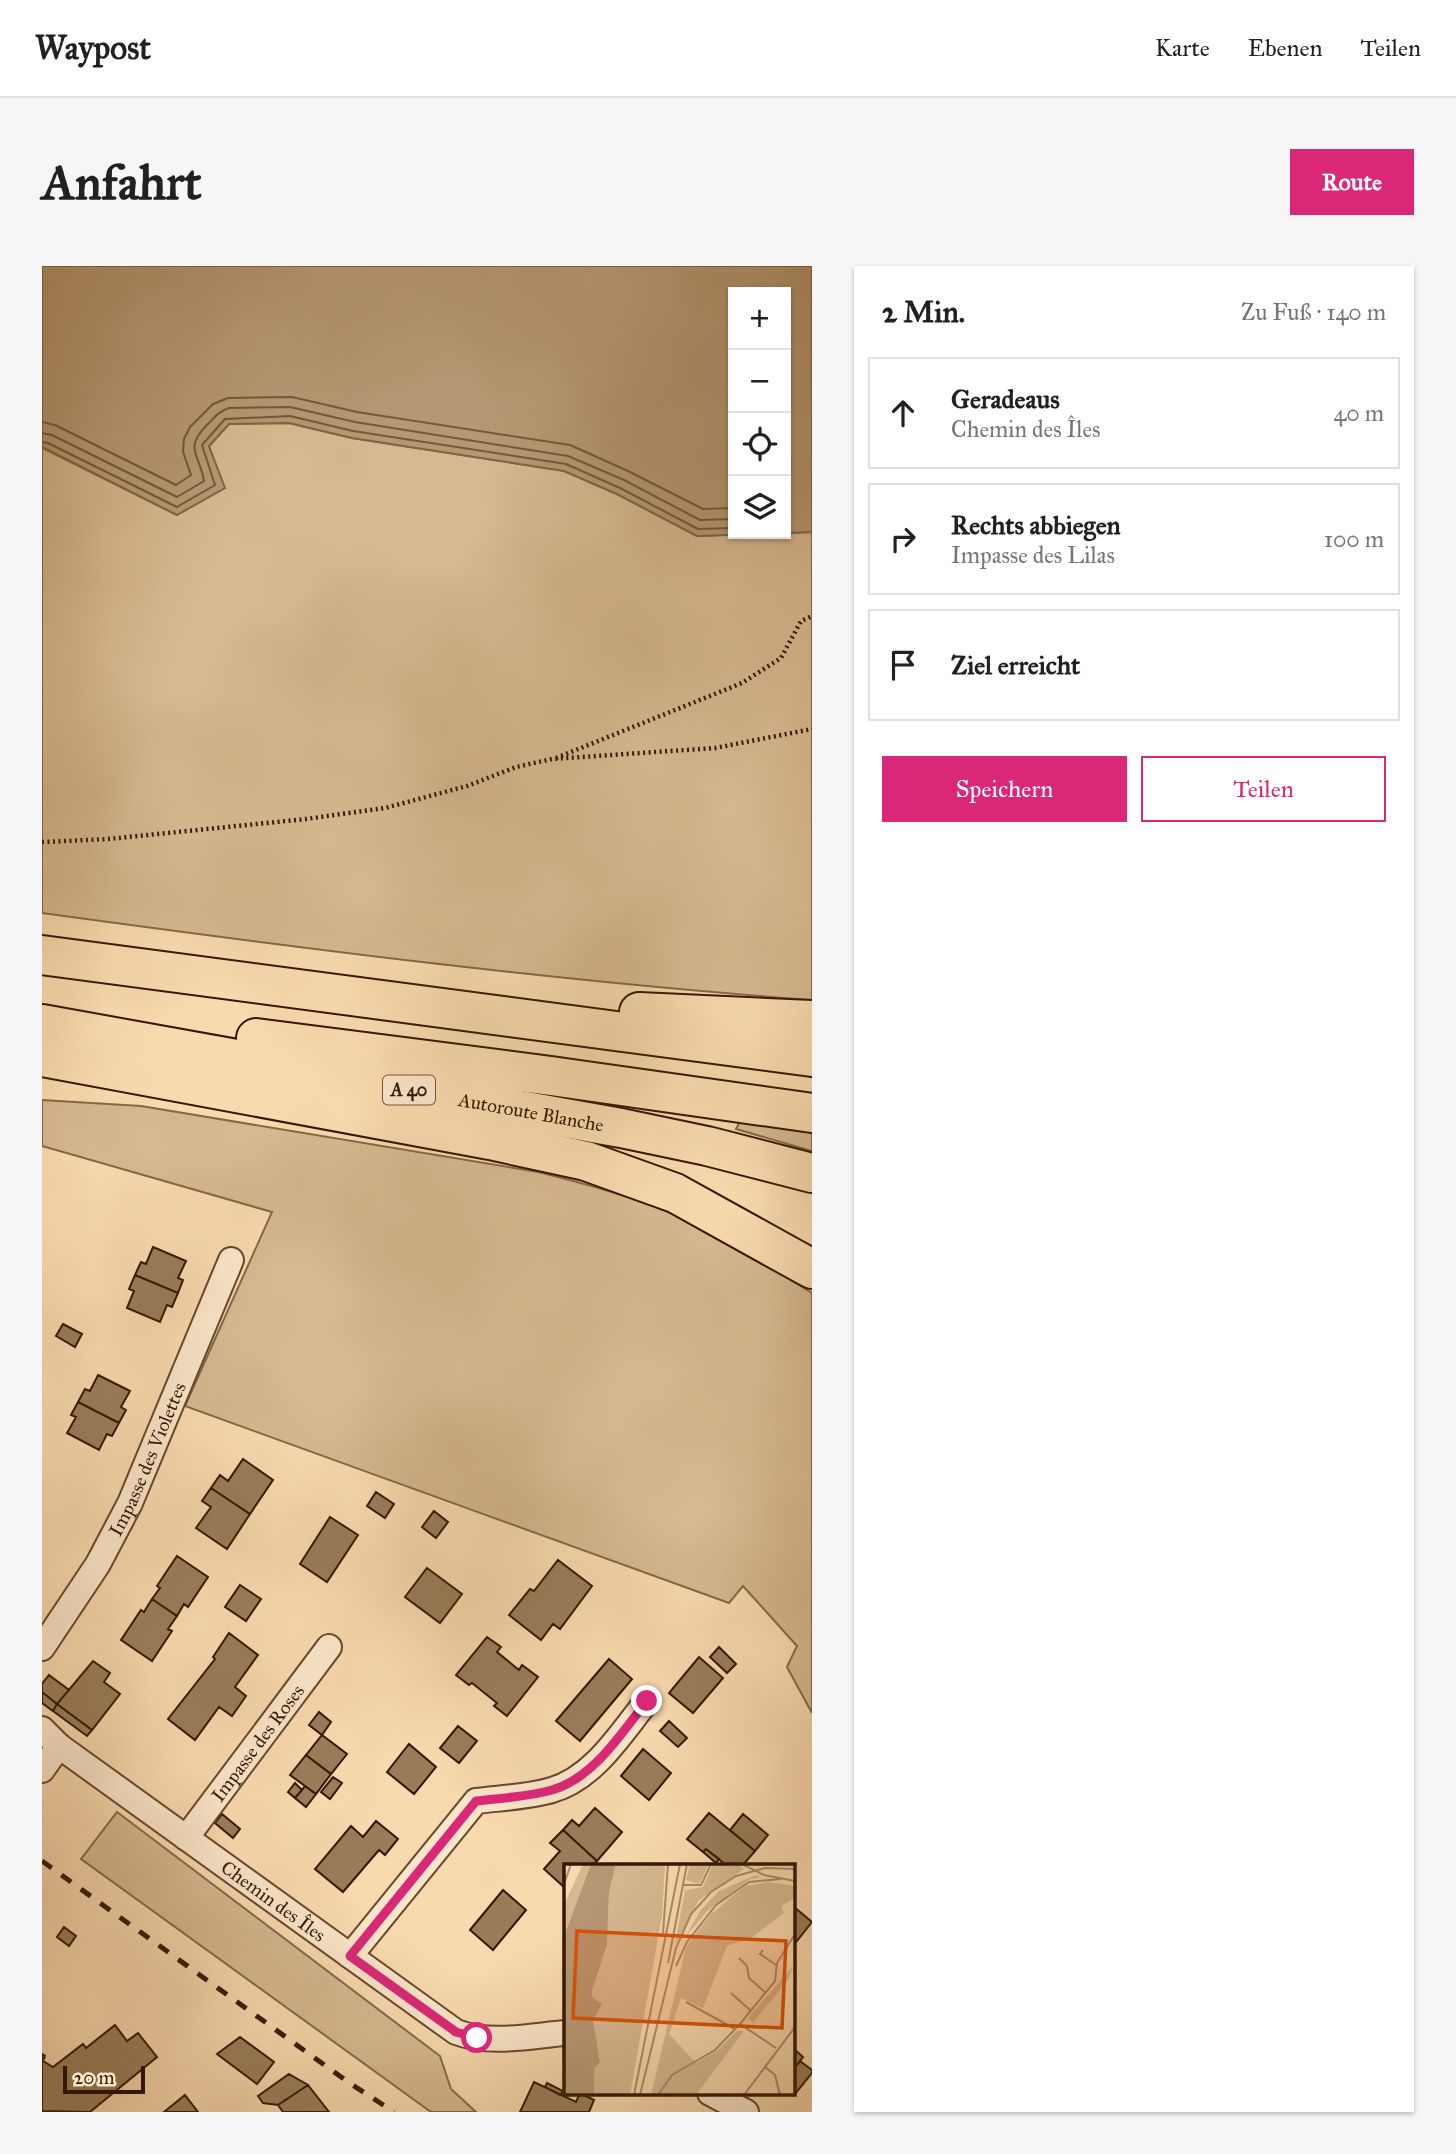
<!DOCTYPE html>
<html lang="de">
<meta charset="utf-8">
<style>
:root{--surface:#fff;--page:#f6f6f6;--text:#202124;--muted:#757577;--line:#e0e0e0;--accent:#db2777}
body{margin:0;font-family:"IM FELL Great Primer",serif;background:var(--page);color:var(--text)}
.controls{position:absolute;right:21px;top:21px;display:grid;overflow:hidden;border-radius:0px;box-shadow:0 2px 5px #0004}
.controls button{width:63px;height:63px;display:grid;place-items:center;padding:0;border:0;border-bottom:2px solid var(--line);background:var(--surface);color:var(--text);font:35px sans-serif}
.scale{position:absolute;left:21px;bottom:18px;width:82px;box-sizing:border-box;padding-left:7px;border:4px solid #331800;border-top:0;font-size:19px;line-height:24px;white-space:nowrap;color:#331800;-webkit-text-stroke:5px #fbe6ca;paint-order:stroke}
.stop{position:absolute;width:21px;height:21px;margin:-16px;border:5px solid #db2777;border-radius:50%;background:#fff}
.stop.end{background:#db2777;border-color:#fff;box-shadow:0 2px 7px #0008}
.list{margin:0;padding:0;list-style:none}
h2{display:flex;justify-content:space-between;align-items:center;height:91px;margin:0;padding:0 28px;font-size:30px}
h2 small{font-size:23px;font-weight:400;color:var(--muted)}
.list li{display:grid;grid-template-columns:46px 1fr auto;gap:21px;align-items:center;box-sizing:border-box;height:112px;margin:0 14px 14px;padding:0 14px;border:2px solid var(--line);border-radius:0px}
.list b{display:block;font-size:26px;white-space:nowrap}
.list p{margin:0;font-size:23px;white-space:nowrap;color:var(--muted)}
.list em{font-size:23px;font-style:normal;color:var(--muted)}
.actions{display:flex;gap:14px;padding:21px 28px}
.actions a{flex:1;padding:16px 0;border:2px solid var(--accent);border-radius:0px;text-align:center;font-size:24px;color:var(--accent)}
.actions .main{background:var(--accent);color:#fff}
.icon{flex:none;width:38px;height:38px;fill:none;stroke:currentColor;stroke-width:2;stroke-linecap:round;stroke-linejoin:round}
.map{position:relative;flex:none;width:770px;height:1846px;overflow:hidden;border-radius:0px}
header{display:flex;align-items:center;gap:42px;box-sizing:border-box;height:98px;padding:0 35px;background:var(--surface);border-bottom:2px solid var(--line)}
header strong{font-size:33px}
nav{display:flex;gap:38px;margin-inline-start:auto;font-size:24px}
.intro{display:flex;align-items:center;justify-content:space-between;box-sizing:border-box;height:168px;padding:0 42px}
h1{margin:0;font-size:49px}
.button{padding:18px 32px;border-radius:0px;background:var(--accent);color:#fff;font-size:24px;font-weight:700}
main{display:flex;gap:42px;padding:0 42px}
aside{flex:1;background:var(--surface);border-radius:0px;box-shadow:0 2px 5px #0004}
.map>svg:first-child{display:block}
.green{fill:#d7b890;stroke:#856848;stroke-width:2}
.water{fill:#b69773;stroke:#826445;stroke-width:2}
.lines{fill:none;stroke-linecap:round;stroke-linejoin:round}
.shore{stroke:#74583a;stroke-width:2}
.building{fill:#9a7c5a;stroke:#331800;stroke-width:2}
.minor-casing{stroke:#64482c;stroke-width:28}
.motorway-casing{stroke:#331800;stroke-width:42}
.path{stroke:#331800;stroke-width:4.5;stroke-dasharray:2 3.5;stroke-linecap:butt}
.minor{stroke:#fbe6ca;stroke-width:24}
.motorway{stroke:#f9d9ae;stroke-width:38}
.rail{stroke:#331800;stroke-width:5;stroke-dasharray:12 12;stroke-linecap:butt}
.route{stroke:#db2777;stroke-width:9}
.labels{text-anchor:middle;stroke-width:5;stroke-linejoin:round;paint-order:stroke}
.shield{fill:#fbe6ca;stroke:#6f563d;stroke-width:2}
.shield-label{font-size:18px;font-weight:bold;fill:#331800}
.street-label{font-size:19px;fill:#331800;stroke:#fbe6ca}
.inset-road{fill:none;stroke:#aa8c68;stroke-width:2}
.view{fill:#d6520b;fill-opacity:0.15;stroke:#d6520b;stroke-width:3.5}
.inset-edge{fill:none;stroke:#331800;stroke-width:3.5}
</style>
<header>
<strong>Waypost</strong>
<nav><a>Karte</a><a>Ebenen</a><a>Teilen</a></nav>
</header>
<div class="intro"><h1>Anfahrt</h1><a class="button">Route</a></div>
<main>
<div class="map">
<svg width="770" height="1846" viewBox="0 0 770 1846">
<rect width="100%" height="100%" fill="#f9d9ae"/>
<filter id="stains"><feTurbulence type="fractalNoise" baseFrequency=".00286" numOctaves="4"/><feColorMatrix values="0 0 0 0 .2 0 0 0 0 .09 0 0 0 0 .02 0 0 0 .5 -.17"/></filter>
<radialGradient id="worn" r=".72"><stop offset=".6" stop-color="#630" stop-opacity="0"/><stop offset="1" stop-color="#630" stop-opacity=".3"/></radialGradient>
<!-- green -->
<path class="green" d="M247,157L310,172L522,205L575,228L655,270L770,266V734C512,715 256,682 0,647V182L135,249L167,180L187,158Z
M0,834L99,840L496,906C557,921 617,938 673,968C706,986 738,1007 770,1027V1447L745,1401L755,1380L701,1320L687,1337L143,1140L230,946L0,880Z
M698,855L770,866V885L694,863Z
M75,1546L398,1790L409,1823L434,1846H389L39,1593Z"/>
<!-- water -->
<path class="water" d="M0,0H770V266L744,267V26H691V268H715L655,270L575,228L522,205L310,172L247,157L187,158L167,180L183,222L135,249L0,181Z"/>
<g class="lines">
<!-- shore -->
<path class="shore" d="M0,156L13,159L134,219L149,209L141,186L142,173L148,161L171,138L186,132L250,131L315,146L528,179L586,205L661,243L691,242
M0,167L10,169L135,231L162,215C158,188 141,183 165,159C172,152 177,145 187,142L248,141L313,156L526,190L582,214L658,254L691,253
M0,176L6,177L135,241L173,219L160,179L183,153L248,150L311,165L524,198L578,222L656,263L691,262"/>
</g>
<!-- building -->
<path class="building" d="M111,981L144,995L136,1012L141,1014L136,1027L93,1009L99,996L104,998Z
M93,1009L136,1027L130,1041L125,1039L118,1056L85,1042L92,1025L87,1023Z
M21,1058L40,1068L33,1081L14,1070Z
M56,1109L88,1125L79,1141L84,1144L77,1157L36,1136L43,1123L48,1125Z
M36,1136L77,1157L70,1170L65,1168L57,1184L25,1167L34,1151L29,1149Z
M201,1193L231,1214L208,1248L169,1222L178,1209L186,1215Z
M169,1222L208,1248L185,1283L154,1262L169,1241L160,1235Z
M334,1226L352,1238L343,1252L325,1240Z
M392,1245L406,1256L394,1272L380,1261Z
M288,1251L316,1269L285,1316L258,1298Z
M135,1290L166,1311L146,1341L142,1338L135,1350L110,1333L118,1322L115,1320Z
M516,1294L550,1320L518,1363L511,1358L499,1374L467,1349L488,1323L492,1325Z
M385,1302L420,1328L398,1357L363,1331Z
M198,1319L219,1333L204,1355L183,1341Z
M110,1333L135,1350L126,1363L130,1365L110,1395L79,1374L99,1344L102,1346Z
M187,1367L216,1389L193,1421L204,1430L190,1450L177,1441L153,1474L126,1453L173,1393L171,1391Z
M445,1371L459,1381L455,1386L477,1404L480,1399L496,1411L465,1450L452,1440L455,1437L430,1417L427,1419L414,1409Z
M677,1381L694,1398L685,1407L668,1391Z
M657,1391L681,1412L651,1447L627,1427Z
M567,1393L590,1413L538,1475L514,1455Z
M51,1395L68,1407L62,1416L78,1428L50,1464L15,1438Z
M7,1409L27,1424L15,1438L0,1426V1418Z
M0,1426L15,1438L11,1445L0,1437Z
M15,1438L50,1464L45,1470L11,1445Z
M277,1446L289,1456L280,1469L267,1459Z
M627,1455L645,1472L636,1481L618,1465Z
M416,1460L435,1475L417,1497L398,1482Z
M280,1469L305,1488L289,1508L264,1489Z
M367,1478L394,1501L372,1528L345,1506Z
M601,1483L629,1507L607,1534L579,1510Z
M264,1489L289,1508L274,1528L248,1509Z
M291,1511L300,1517L288,1533L279,1526Z
M253,1517L260,1524L253,1532L246,1526Z
M263,1520L274,1528L264,1541L253,1532Z
M553,1542L580,1566L555,1595L521,1564L530,1554L537,1560Z
M667,1547L713,1585L701,1599H684L664,1583L661,1586L645,1573Z
M180,1548L198,1563L191,1572L173,1557Z
M701,1548L726,1569L713,1585L688,1564Z
M334,1555L356,1573L343,1589L337,1584L301,1626L273,1603L309,1560L321,1571Z
M521,1564L555,1595L551,1599H523V1622L502,1603L518,1585L508,1577Z
M664,1583L677,1593L674,1597L661,1586Z
M461,1624L484,1644L451,1684L428,1664Z
M751,1640L770,1656L751,1680Z
M22,1661L34,1670L27,1680L15,1671Z
M73,1759L85,1775L96,1767L115,1791L48,1846L0,1845V1788L3,1790L1,1795L11,1801L41,1778L44,1782Z
M198,1771L232,1796L215,1818L175,1788Z
M751,1782L761,1791L751,1804Z
M758,1795L770,1804V1807L753,1828L751,1826V1804Z
M247,1808L266,1819L236,1839L221,1837L216,1830Z
M492,1816L534,1836L538,1827L552,1834L547,1846H478Z
M505,1817L521,1825L518,1829L503,1821Z
M266,1819L287,1846H241L236,1839Z
M143,1829L156,1846H122Z"/>
<g class="lines">
<defs>
<g id="minor">
<path id="s1" d="M0,1382L56,1298L88,1237L189,994"/>
<path d="M0,1463L17,1480"/>
<path id="s2" d="M0,1504L17,1480L414,1766C448,1779 488,1770 523,1767"/>
<path id="s3" d="M144,1572L287,1381"/>
<path d="M308,1690L434,1535C459,1532 486,1531 510,1524C552,1512 579,1467 605,1435"/>
<path d="M668,1827L704,1846"/>
</g>
<g id="motorway">
<path d="M0,689L770,791"/>
<path d="M597,746L770,754"/>
<path id="s4" d="M0,758L579,862L665,880L770,907"/>
<path d="M214,772L509,810L770,847"/>
<path d="M0,791L448,874L544,895L633,927L770,1003"/>
</g>
</defs>
<!-- minor casing -->
<use href="#minor" class="minor-casing"/>
<!-- motorway casing -->
<use href="#motorway" class="motorway-casing"/>
<!-- path -->
<path class="path" d="M514,492L700,417L739,392L759,355L770,350
M0,576L66,573L264,553L343,542L425,520L474,501L510,493L673,482L770,463"/>
<!-- minor -->
<use href="#minor" class="minor"/>
<!-- motorway -->
<use href="#motorway" class="motorway"/>
<!-- rail -->
<path class="rail" d="M0,1595L306,1816L352,1846"/>
</g>
<g class="lines">
<!-- route -->
<path class="route" d="M435,1772L414,1766L308,1690L434,1535C459,1532 486,1531 510,1524C552,1512 579,1467 605,1435"/>
</g>
<g class="labels">
<!-- shield labels -->
<rect class="shield" x="341" y="809.5" width="52" height="29" rx="5"/>
<g class="shield-label">
<text x="367" y="830">A 40</text>
</g>
<!-- street labels -->
<g class="street-label">
<text dy="7" stroke="none"><textPath href="#s4" startOffset="497">Autoroute Blanche</textPath></text>
<text dy="7" stroke="none"><textPath href="#s1" startOffset="217">Impasse des Violettes</textPath></text>
<text dy="7" stroke="none"><textPath href="#s3" startOffset="119">Impasse des Roses</textPath></text>
<text dy="7" stroke="none"><textPath href="#s2" startOffset="294">Chemin des Îles</textPath></text>
</g>
</g>
<!-- overview -->
<g transform="translate(522 1598)">
<rect width="231" height="231" fill="#f9d9ae"/>
<path d="M19,0H27L0,72V41ZM52,0H101L98,52L66,231H30V205L36,194L28,170V127L43,81L45,28ZM126,0H145L135,20L122,16ZM149,0H173L180,5L135,36L111,80L121,26L139,23ZM192,11L197,13L186,15L144,46L122,72L136,47L155,27ZM204,18L231,22V34L217,42L220,49L187,74L163,82L139,144L117,134L105,170L132,199L154,186L173,167H180L132,231H87L122,83L147,50L181,22ZM231,100L223,117L189,159L184,154Z" fill="#d7b890"/>
<path d="M27,0H52L45,28L43,81L28,127V133L38,140L29,156L36,198L30,205V231H0V72Z" fill="#b69773"/>
<path class="inset-road" d="M178,0L200,11L231,17M0,20L7,0M119,21H137L147,0M99,69L104,0M199,86L196,90L212,101M175,94L183,102L185,114L202,129M104,99L123,0M112,102L123,78L152,41L185,18L217,15M167,129L187,147M122,138L171,165M212,184L176,160L211,117L213,99L231,70M201,203L211,211L216,231M70,231L116,0M76,231L112,84L127,50L147,28L172,12L201,4L231,5M94,231L108,211L151,186L176,160M180,231L231,163"/>
<path class="view" d="M13,67L222,77L218,164L9,154Z"/>
<rect width="231" height="231" class="inset-edge"/>
</g>
<rect width="100%" height="100%" filter="url(#stains)"/>
<rect width="100%" height="100%" fill="url(#worn)"/>
</svg>
<div class="controls">
<button>+</button>
<button>−</button>
<button><svg class="icon" aria-label="locate" viewBox="0 0 24 24"><circle cx="12" cy="12" r="6"/><path d="M12 2v4M12 18v4M2 12h4M18 12h4"/></svg></button>
<button><svg class="icon" aria-label="layers" viewBox="0 0 24 24"><path d="M12 4l9 5-9 5-9-5zM3 14l9 5 9-5"/></svg></button>
</div>
<div class="scale">20 m</div>
<div class="stop" style="left:435px;top:1772px"></div>
<div class="stop end" style="left:605px;top:1435px"></div>
</div>
<aside>
<h2>2 Min.<small>Zu Fuß · 140 m</small></h2>
<ul class="list">
<li><svg class="icon" aria-label="ahead" viewBox="0 0 24 24"><path d="M12 20V5M6 11l6-6 6 6"/></svg><div><b>Geradeaus</b><p>Chemin des Îles</p></div><em>40 m</em></li>
<li><svg class="icon" aria-label="right" viewBox="0 0 24 24"><path d="M7 20v-9h11M14 6l5 5-5 5"/></svg><div><b>Rechts abbiegen</b><p>Impasse des Lilas</p></div><em>100 m</em></li>
<li><svg class="icon" aria-label="arrive" viewBox="0 0 24 24"><path d="M6 21V4h12l-3 4 3 4H6"/></svg><div><b>Ziel erreicht</b></div></li>
</ul>
<div class="actions"><a class="main">Speichern</a><a>Teilen</a></div>
</aside>
</main>
